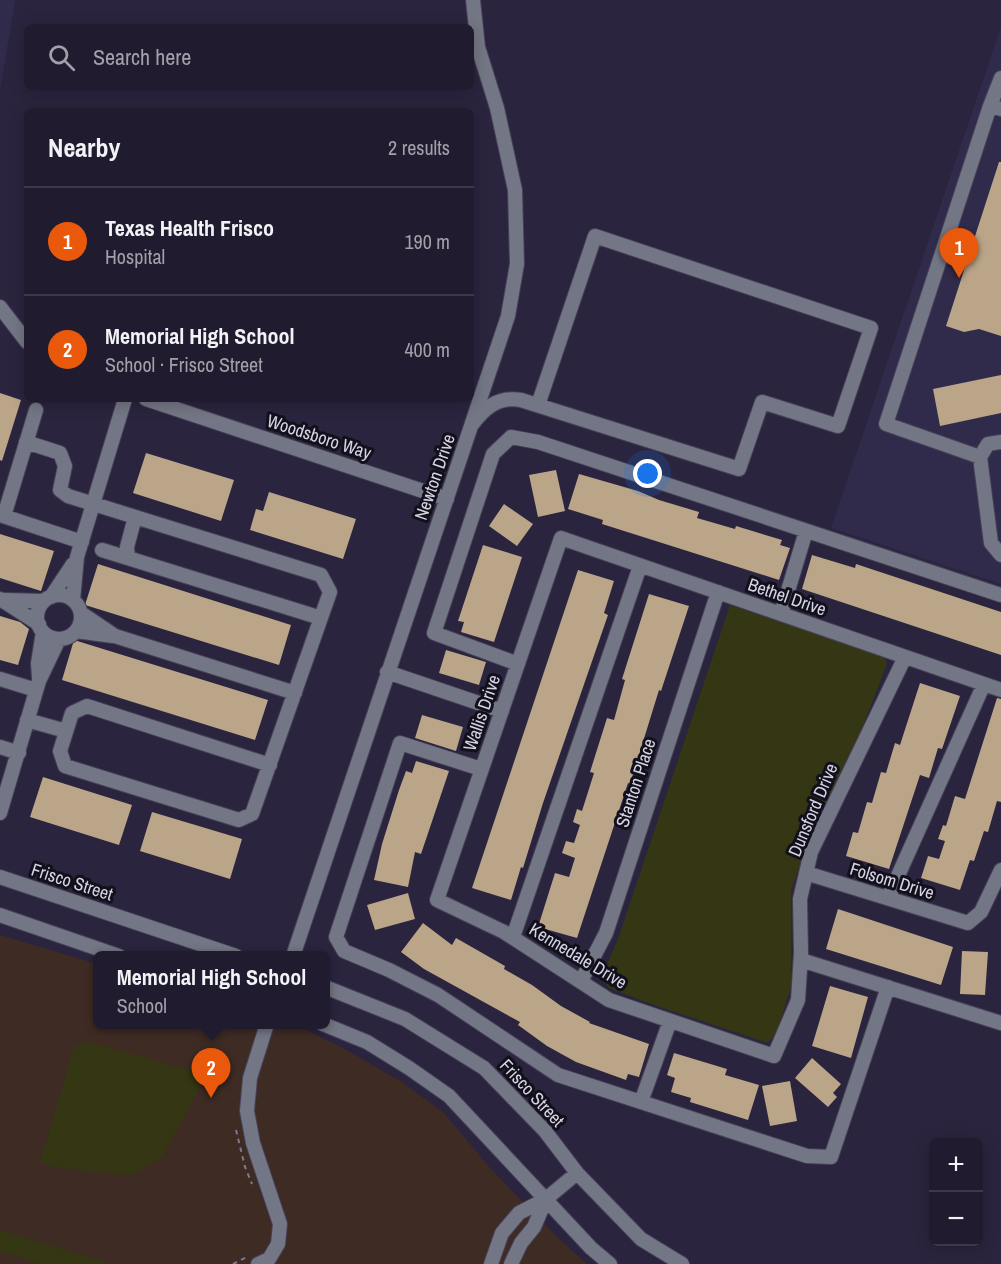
<!DOCTYPE html>
<meta charset="utf-8">
<style>
:root{--surface:#201b2e;--page:#282436;--text:#f1f3f6;--muted:#a2a1aa;--line:#3d394a;--accent:#ea580c}
body{margin:0;font-family:"Archivo Narrow",sans-serif;background:var(--page);color:var(--text)}
.controls{position:absolute;right:18px;bottom:18px;display:grid;overflow:hidden;border-radius:9px;box-shadow:0 3px 15px #0003}
.controls button{width:54px;height:54px;display:grid;place-items:center;padding:0;border:0;border-bottom:2px solid var(--line);background:var(--surface);color:var(--text);font:30px sans-serif}
.you{position:absolute;left:648px;top:474px;width:21px;height:21px;margin:-15px;border:4px solid #fff;border-radius:50%;background:#1a73e8;box-shadow:0 0 0 9px #1a73e833}
.badge{display:grid;place-items:center;width:39px;height:39px;border-radius:50%;background:var(--accent);color:#fff;font-size:20px;font-weight:700}
.pin{position:absolute;translate:-50% -50px;filter:drop-shadow(0 2px 3px #0008)}
.pin::after{content:'';position:absolute;top:32px;width:21px;height:18px;background:inherit;clip-path:polygon(0 0,100% 0,50% 100%)}
.popup{position:absolute;left:93px;top:951px;width:237px;height:78px;box-sizing:border-box;display:grid;place-content:center;border-radius:9px;background:var(--surface);filter:drop-shadow(0 2px 4px #0005);font-size:20px;white-space:nowrap;color:var(--muted)}
.popup b{font-size:22px;color:var(--text)}
.popup::after{content:'';position:absolute;left:50%;top:100%;margin-left:-12px;border:12px solid transparent;border-top-color:var(--surface)}
.list{margin:0;padding:0;list-style:none}
h2{display:flex;justify-content:space-between;align-items:center;height:78px;margin:0;padding:0 24px;font-size:26px}
h2 small{font-size:20px;font-weight:400;color:var(--muted)}
.list li{display:grid;grid-template-columns:39px 1fr auto;gap:18px;align-items:center;box-sizing:border-box;height:108px;padding:0 24px;border-top:2px solid var(--line)}
.list b{display:block;font-size:22px;white-space:nowrap}
.list p{margin:0;font-size:20px;white-space:nowrap;color:var(--muted)}
.list em{font-size:20px;font-style:normal;color:var(--muted)}
.icon{flex:none;width:33px;height:33px;fill:none;stroke:currentColor;stroke-width:2;stroke-linecap:round;stroke-linejoin:round}
.map{position:relative;flex:none;width:1001px;height:1264px;overflow:hidden}
.search{position:absolute;background:var(--surface);box-shadow:0 3px 15px #0003;left:24px;top:24px;width:450px;height:66px;display:flex;align-items:center;gap:15px;box-sizing:border-box;padding:0 21px;border-radius:9px;color:var(--muted);font-size:22px}
.panel{position:absolute;background:var(--surface);box-shadow:0 3px 15px #0003;left:24px;top:108px;width:450px;height:294px;border-radius:9px}
.map>svg:first-child{display:block}
.built{fill:#312b4b}
.education{fill:#3e2b24}
.green{fill:#353614}
.building{fill:#baa588}
.lines{fill:none;stroke-linecap:round;stroke-linejoin:round}
.minor-casing{stroke:#464059;stroke-width:16}
.path{stroke:#7d798e;stroke-width:2;stroke-dasharray:4.5 4.5;stroke-linecap:butt}
.minor{stroke:#737684;stroke-width:14}
.labels{text-anchor:middle;stroke-width:6;stroke-linejoin:round;paint-order:stroke}
.street-label{font-size:18px;fill:#d6d4e5;stroke:#12101b}
</style>
<div class="map">
<svg width="1001" height="1264" viewBox="0 0 1001 1264">
<rect width="100%" height="100%" fill="#2a243e"/>
<!-- built -->
<path class="built" d="M0,0H15L0,90Z
M1001,27V584L831,528Z"/>
<!-- education -->
<path class="education" d="M0,935L97,964V1024L296,1025L341,1047L402,1082L444,1113L491,1169L557,1237L587,1264H0Z"/>
<!-- green -->
<path class="green" d="M730,605L883,655L887,664L863,726L809,839L791,891V987L777,1032L768,1043L648,1003L609,988L601,978L618,939Z
M86,1041L203,1074L198,1091L162,1157L131,1176L55,1167L40,1162L74,1047Z
M0,1230L112,1264H40L0,1251Z"/>
<!-- building -->
<path class="building" d="M999,162H1001V336L979,329L964,332L946,326Z
M1001,375V413L940,426L933,389Z
M0,393L21,400L2,461L0,460Z
M146,453L234,480L221,521L133,493Z
M556,470L565,511L538,517L529,475Z
M579,474L638,491L659,500L699,512L697,518L735,529L736,526L782,540L780,545L790,548L779,580L602,524L603,520L568,509Z
M269,492L356,519L343,559L250,530L256,509L263,511Z
M504,504L533,524L517,546L489,526Z
M0,534L54,551L41,591L0,578Z
M483,545L522,557L494,642L461,632L464,622L458,621Z
M812,555L855,568L856,564L1001,612V655L802,589Z
M98,564L291,625L279,665L85,605Z
M578,570L614,581L604,613L608,615L543,803L523,868L521,867L511,900L472,888Z
M649,594L689,606L661,691L659,690L630,784L628,783L577,938L538,927L555,873L569,877L575,858L562,853L566,841L574,843L580,825L573,822L577,809L582,811L594,773L590,772L607,718L614,720L625,680L622,679Z
M0,616L20,622L29,629L18,665L0,660Z
M74,640L268,700L255,740L62,680Z
M446,650L486,662L479,685L439,673Z
M920,683L960,696L942,749L938,748L929,778L920,775L889,869L846,856L853,832L858,833L867,802L872,803L881,772L886,773L895,743L900,745Z
M997,698L1001,699V802L997,801L988,832L984,831L974,861L970,860L960,890L921,878L928,856L939,859L945,841L938,839L943,825L946,826L955,796L965,799Z
M422,715L463,727L456,751L415,738Z
M416,761L449,771L421,854L415,852L408,887L374,880L382,844L399,790L406,771L412,773Z
M43,777L132,805L119,845L30,817Z
M152,812L242,839L230,879L140,851Z
M408,893L415,919L375,930L367,905Z
M838,909L953,947L941,985L826,949Z
M423,923L452,945L456,938L505,966L504,969L532,985L561,1006L590,1022L589,1023L649,1044L639,1077L628,1074L626,1080L576,1062L547,1046L518,1025L520,1022L424,969L401,952Z
M962,951L988,952L985,995L960,994Z
M830,986L868,997L851,1058L812,1046Z
M674,1053L727,1069L725,1075L759,1085L748,1120L690,1102L691,1098L671,1092L675,1078L667,1075Z
M812,1058L841,1084L833,1093L837,1097L828,1107L795,1078Z
M790,1081L797,1121L770,1126L762,1086Z"/>
<g class="lines">
<defs>
<path id="minor" d="M1001,78L990,106L1001,109
M0,307L27,342
M146,399L447,499
M471,426C484,408 498,396 521,400L739,469L762,402L838,426L871,328L595,236L538,405
M26,442L60,453L65,466L60,490L68,496L321,575L330,592L252,814L239,820L65,766L60,751L72,713L87,706L270,765
M1001,442L988,444L980,457L991,543L1001,555
M980,457L886,424L990,106
M0,515L82,542
M4,516L36,410
M102,550L321,618
M128,558L127,547L135,517
M37 617a22 22 0 1 1 44 0a22 22 0 1 1-44 0Z
M51,597L73,564
M0,599L39,624
M4,600L44,601
M73,600L77,557L125,399
M81,613L115,636L295,693
M781,614L806,531
M76,631L113,636
M905,657L811,852L800,899L801,953L798,1000L774,1056L609,1000L504,932L437,900L561,538L1001,690
M518,664L434,633L493,454L511,437L538,442L1001,595
M387,672L502,711
M39,678L38,663L43,632
M0,679L36,690
M27,720L66,731
M0,747L19,753
M481,769L400,743L336,937L344,951L389,970L438,995L558,1075L807,1156L831,1157L888,987
M0,813L39,681L59,639
M806,873L968,923L981,912L1001,870
M0,877L236,956
M888,898L984,684
M0,915L119,956
M513,937L640,566
M293,956L508,316L517,264L515,190L497,108L478,47L473,0
M801,960L1001,1023
M581,981L606,933L718,592
M325,987L405,1019L484,1068L545,1131L577,1173L641,1239L682,1264
M323,1024L367,1042L409,1068L449,1096L591,1248L610,1264
M641,1102L670,1021
M258,1264L269,1259L278,1244L280,1224L253,1143L247,1111L250,1078L267,1024
M491,1264L502,1233L519,1213L546,1199L577,1173
M511,1264L521,1243L534,1227L546,1199"/>
</defs>
<!-- minor casing -->
<use href="#minor" class="minor-casing"/>
<!-- path -->
<path class="path" d="M236,1130L245,1167L252,1184
M233,1264L247,1257"/>
<!-- minor -->
<use href="#minor" class="minor"/>
</g>
<g class="labels">
<!-- street labels -->
<g class="street-label">
<text transform="translate(319 437) rotate(18)" y="6">Woodsboro Way</text>
<text transform="translate(435 477) rotate(-71)" y="6">Newton Drive</text>
<text transform="translate(787 597) rotate(19)" y="6">Bethel Drive</text>
<text transform="translate(482 713) rotate(-71)" y="6">Wallis Drive</text>
<text transform="translate(636 783) rotate(-72)" y="6">Stanton Place</text>
<text transform="translate(813 810) rotate(-67)" y="6">Dunsford Drive</text>
<text transform="translate(892 881) rotate(17)" y="6">Folsom Drive</text>
<text transform="translate(72 882) rotate(18)" y="6">Frisco Street</text>
<text transform="translate(578 956) rotate(31)" y="6">Kennedale Drive</text>
<text transform="translate(532 1093) rotate(47)" y="6">Frisco Street</text>
</g>
</g>
</svg>
<div class="controls">
<button>+</button>
<button>−</button>
</div>
<div class="you"></div>
<div class="pin badge" style="left:959px;top:278px">1</div>
<div class="pin badge" style="left:211px;top:1098px">2</div>
<div class="popup"><b>Memorial High School</b>School</div>
<div class="search"><svg class="icon" aria-label="search" viewBox="0 0 24 24"><circle cx="10" cy="10" r="6"/><path d="M15 15l6 6"/></svg>Search here</div>
<section class="panel">
<h2>Nearby<small>2 results</small></h2>
<ul class="list">
<li><span class="badge">1</span><div><b>Texas Health Frisco</b><p>Hospital</p></div><em>190 m</em></li>
<li><span class="badge">2</span><div><b>Memorial High School</b><p>School · Frisco Street</p></div><em>400 m</em></li>
</ul>
</section>
</div>
